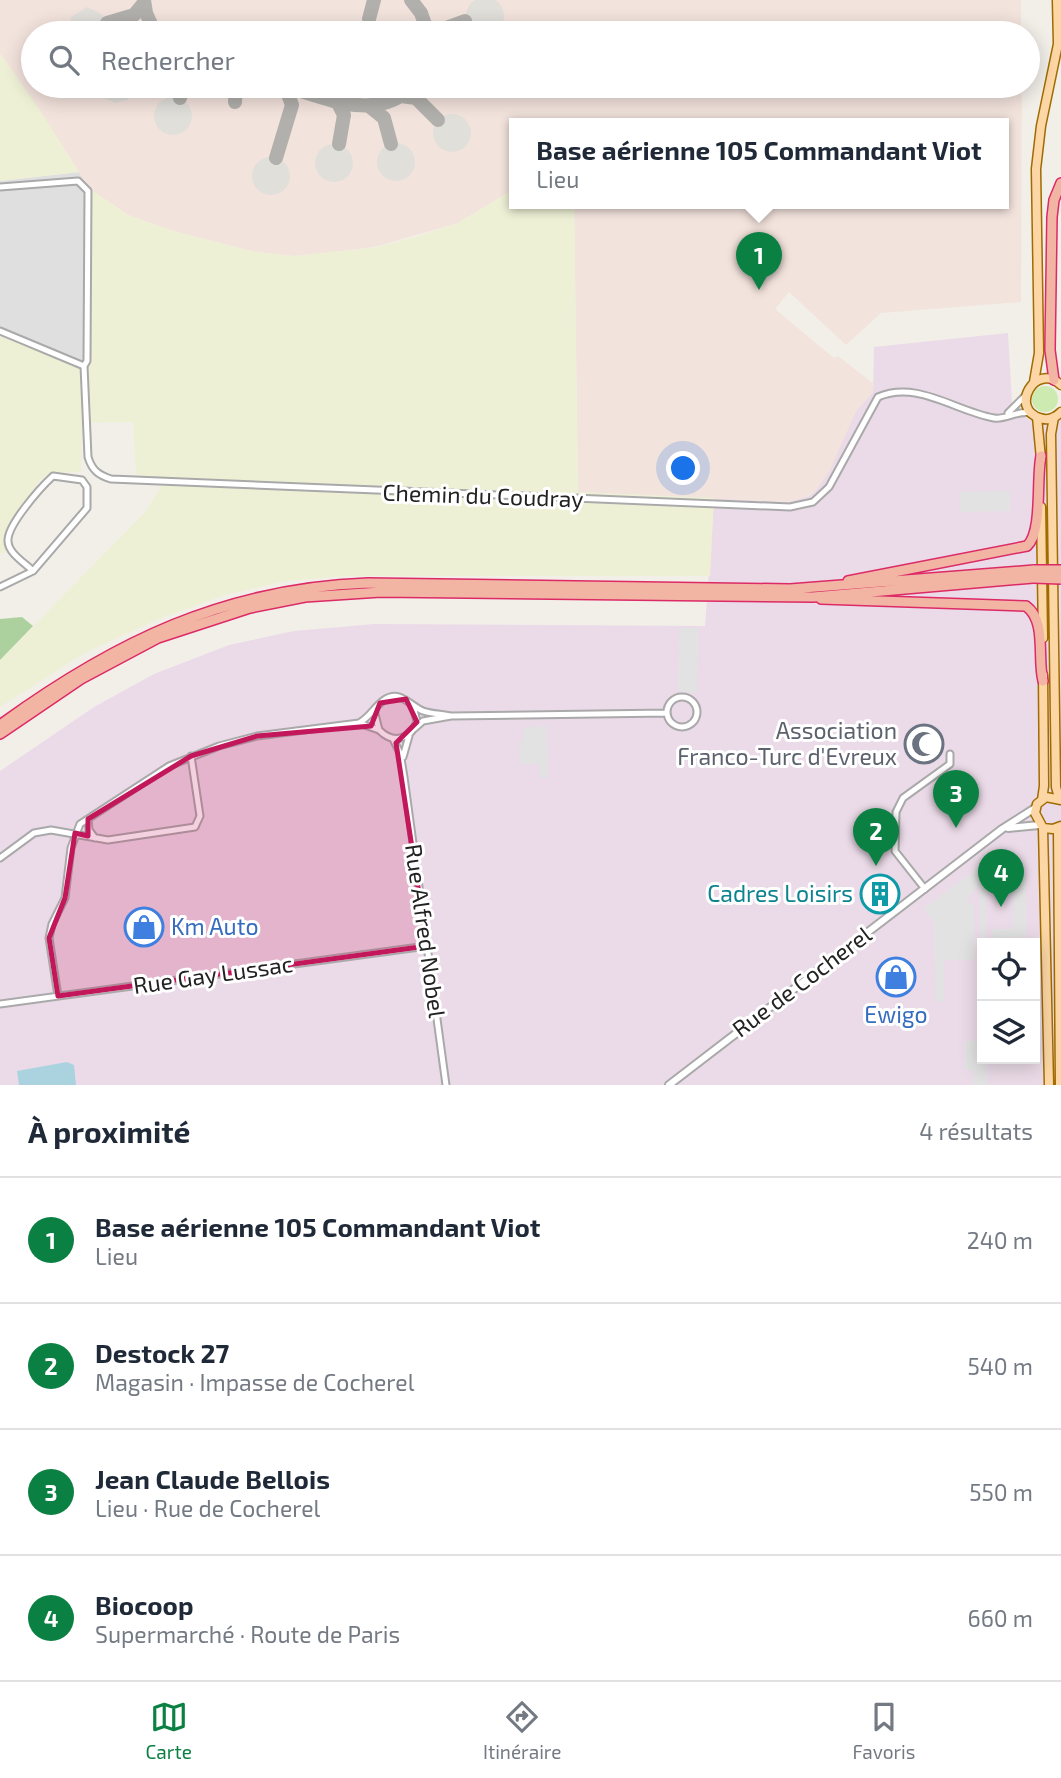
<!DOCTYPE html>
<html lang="fr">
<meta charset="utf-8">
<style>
:root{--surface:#fff;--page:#f6f6f7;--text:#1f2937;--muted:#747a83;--line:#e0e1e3;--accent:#0b8043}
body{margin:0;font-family:"Exo 2",sans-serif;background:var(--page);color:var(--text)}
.controls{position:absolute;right:21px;bottom:21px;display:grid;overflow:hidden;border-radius:0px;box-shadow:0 4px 18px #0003}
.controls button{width:63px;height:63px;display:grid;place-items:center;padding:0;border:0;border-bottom:2px solid var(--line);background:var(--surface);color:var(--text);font:35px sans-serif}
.you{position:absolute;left:684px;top:469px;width:24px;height:24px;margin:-18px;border:5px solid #fff;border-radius:50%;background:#1a73e8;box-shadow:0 0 0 10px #1a73e833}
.badge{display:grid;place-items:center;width:46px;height:46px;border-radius:50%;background:var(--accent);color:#fff;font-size:23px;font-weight:700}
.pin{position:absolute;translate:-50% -58px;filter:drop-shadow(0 2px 4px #0008)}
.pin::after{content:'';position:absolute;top:37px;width:24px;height:21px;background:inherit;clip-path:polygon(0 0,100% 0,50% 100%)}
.popup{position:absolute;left:509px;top:118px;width:500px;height:91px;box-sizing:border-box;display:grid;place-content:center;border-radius:0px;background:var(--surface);filter:drop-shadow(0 2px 5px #0005);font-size:23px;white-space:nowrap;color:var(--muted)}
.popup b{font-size:26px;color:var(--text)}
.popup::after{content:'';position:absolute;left:50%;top:100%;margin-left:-14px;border:14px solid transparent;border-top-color:var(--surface)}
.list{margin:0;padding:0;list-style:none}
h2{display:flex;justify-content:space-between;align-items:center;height:91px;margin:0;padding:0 28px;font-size:30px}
h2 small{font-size:23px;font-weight:400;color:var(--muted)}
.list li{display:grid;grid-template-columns:46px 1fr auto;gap:21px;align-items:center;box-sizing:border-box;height:126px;padding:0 28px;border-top:2px solid var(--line)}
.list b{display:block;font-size:26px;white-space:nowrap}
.list p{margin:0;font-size:23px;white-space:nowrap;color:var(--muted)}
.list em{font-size:23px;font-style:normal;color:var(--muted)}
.icon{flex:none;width:38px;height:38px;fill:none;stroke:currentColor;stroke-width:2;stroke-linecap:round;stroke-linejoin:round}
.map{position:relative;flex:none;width:1061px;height:1085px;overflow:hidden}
.search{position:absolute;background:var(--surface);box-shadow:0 4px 18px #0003;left:21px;right:21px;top:21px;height:77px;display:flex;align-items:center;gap:18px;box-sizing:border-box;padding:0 24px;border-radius:38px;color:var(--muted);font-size:26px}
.sheet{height:595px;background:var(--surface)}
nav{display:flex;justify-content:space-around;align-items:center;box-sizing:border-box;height:98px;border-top:2px solid var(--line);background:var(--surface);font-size:19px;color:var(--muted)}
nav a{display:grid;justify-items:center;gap:4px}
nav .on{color:var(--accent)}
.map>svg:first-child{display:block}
.residential{fill:#e0dfdf}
.industrial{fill:#ebdbe8;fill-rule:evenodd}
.military{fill:#f3e3dd}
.airport{fill:#e1dfda}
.farmland{fill:#eef0d5}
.grass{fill:#cdebb0}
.forest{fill:#add19e}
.parking{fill:#e2e2e2}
.water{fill:#aad3df}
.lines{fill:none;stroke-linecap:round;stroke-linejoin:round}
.taxiway{stroke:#b1b0ac;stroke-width:14}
.minor-casing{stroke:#a9a9a9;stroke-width:9}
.tertiary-casing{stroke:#a9a9a9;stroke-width:10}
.primary-casing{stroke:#a06b00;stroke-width:11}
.trunk-casing{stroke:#dc2a67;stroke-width:12}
.minor{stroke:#fff;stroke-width:5}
.tertiary{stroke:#fff;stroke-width:6}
.primary{stroke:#fcd6a4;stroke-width:8}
.trunk{stroke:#f2b4a3;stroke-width:9}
.trunk-bridge-casing{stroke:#dc2a67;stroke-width:12;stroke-linecap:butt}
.trunk-bridge{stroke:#f2b4a3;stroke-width:9}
.marked{fill:#c2185b;fill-opacity:0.2;stroke:#c2185b;stroke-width:5;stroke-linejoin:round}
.labels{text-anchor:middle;stroke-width:6;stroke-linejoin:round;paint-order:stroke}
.street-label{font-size:23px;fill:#222;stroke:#fff}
.worship-label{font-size:23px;fill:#5b616d;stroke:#fff;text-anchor:end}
.culture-label{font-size:23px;fill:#0d838f;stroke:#fff;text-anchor:end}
.shop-label{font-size:23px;fill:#366cbe;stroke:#fff;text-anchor:start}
</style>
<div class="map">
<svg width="1061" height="1085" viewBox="0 0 1061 1085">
<rect width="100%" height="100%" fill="#f2efe9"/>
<!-- residential -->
<path class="residential" d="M79,172L90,189V369L0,336V181Z"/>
<!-- industrial -->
<path class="industrial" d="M1008,333L1012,402L1021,414L1035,423L1061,407V1085H0V771L94,707L154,674L229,645L294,631L374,624L705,626L714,498L787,502L809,496L817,489L856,411L873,392L874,347ZM982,943H1035V1059H982Z"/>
<!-- military -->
<path class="military" d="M0,0H1021V33H33V86H1022L1021,302L881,313L846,345L789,292L775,309L834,358L838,356L874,384L873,392L856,411L830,470L817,489L809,496L787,502L578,492L574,204H1004V124H514V189L458,223L378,246L334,253L294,256L255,252L173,231L128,215L90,189L0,56Z"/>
<!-- airport -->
<path class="airport" d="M466 16a19 19 0 1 1 38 0a19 19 0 1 1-38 0Z
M87,7L103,15L106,33H70L71,17Z
M98,86H136L127,100L115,103L103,97Z
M154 116a19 19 0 1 1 38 0a19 19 0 1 1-38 0Z
M433 133a19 19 0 1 1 38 0a19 19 0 1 1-38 0Z
M377 162a19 19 0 1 1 38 0a19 19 0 1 1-38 0Z
M315 163a19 19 0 1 1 38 0a19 19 0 1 1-38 0Z
M252 176a19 19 0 1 1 38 0a19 19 0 1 1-38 0Z"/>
<!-- farmland -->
<path class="farmland" d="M0,53L39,109L79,172L0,181Z
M90,189L128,215L173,231L255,252L294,256L378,247L418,236L458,223L514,189V204H574L578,492L714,498L710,576H346L287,581L225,595L159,619L85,653L0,707V660L146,511L166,478L136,475L133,422L82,423L81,472L51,473L40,480L4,533L6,553H0V336L89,369Z"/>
<!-- grass -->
<path class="grass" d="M1032 399a13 13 0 1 1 26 0a13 13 0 1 1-26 0Z"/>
<!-- forest -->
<path class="forest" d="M22,617L33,626L0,660V619Z"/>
<!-- parking -->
<path class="parking" d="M1010,491V511L960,512L959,492Z
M679,628H698L697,693L678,691Z
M547,726L548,778H540L539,763L520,765L519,742L523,741L524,727Z
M983,864L993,877L1026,875V937L992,939V929H1013V887H986V941L1025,940V943H982V990L979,887L967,898L970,904H974L975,960H944V1001H935L934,923L924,908Z
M964,1041H982V1059H987V1085H973V1070H964Z"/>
<!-- water -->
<path class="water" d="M67,1062L74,1065L76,1085H19L17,1071Z"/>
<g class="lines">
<!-- taxiway -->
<path class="taxiway" d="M144,0L146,13L155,33
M411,0L421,13L428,33
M369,19L374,0
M107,23L134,15L144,3
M432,33L465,21
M284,86C327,98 376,123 413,86
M401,96L416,98L438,120
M180,98L184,86
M337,101L344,115L339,144
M235,102L236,86
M369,106L384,118L391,144
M276,158L292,105L285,86"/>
<defs>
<path id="minor" d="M0,187L78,181L88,191L87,361L84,366
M0,331L84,366L88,457C92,470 98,475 111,479L790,507L813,502L829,487L878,397C917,380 955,411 994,418C1006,420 1017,410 1031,413
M1008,413L1025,396
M0,587L33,571L87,508V487L82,480L53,476C41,487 7,525 8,541C8,553 25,563 33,571
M667 712a15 15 0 1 1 30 0a15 15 0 1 1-30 0Z
M375,714L379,730C393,744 410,740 417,722L413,705
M359,723L379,730
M414,729L423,721L451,716L667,713
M393,739L400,753L404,777L446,1085
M403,757L409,736
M88,819L89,830L95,838
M0,858L34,833L51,830L108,840L195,827L200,816L191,756
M925,889L895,851L896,812L903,798L950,764V754
M58,996L49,938L52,924L65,898L71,848L80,824L169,766L219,746L257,736L359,723C370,717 374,707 384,700C400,689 409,705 423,711C432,714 442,714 451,716
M0,1004L427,946"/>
<path id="tertiary" d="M1008,828L1039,825
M669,1085L1002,829L1035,808"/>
<path id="primary" d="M1034,382L1039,353L1036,169L1041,126L1058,44L1057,0
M1061,385C1035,361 1009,409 1040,418C1048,421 1055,418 1061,412
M1037,417L1041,459
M1054,417L1051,434L1056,787L1059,798
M1041,507L1043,638
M1042,800L1044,786L1043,675
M1061,800L1046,797L1037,804L1035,813L1043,828L1053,829L1061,826
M1043,828L1049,1085
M1058,828L1060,1085"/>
<path id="trunk" d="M1054,380L1050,350L1052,217L1054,200L1061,183
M848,581L1027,546C1043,531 1036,479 1041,456
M821,599L1026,606C1047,621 1037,658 1043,681
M0,725C114,642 225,588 368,583L790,589L1034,570
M0,734L81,679L158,638L250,608L305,597L381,592L813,597L1033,578"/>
</defs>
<!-- minor casing -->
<use href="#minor" class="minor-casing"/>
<!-- tertiary casing -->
<use href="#tertiary" class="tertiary-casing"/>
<!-- primary casing -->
<use href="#primary" class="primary-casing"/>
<!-- trunk casing -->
<use href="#trunk" class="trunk-casing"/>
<!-- minor -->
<use href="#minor" class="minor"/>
<!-- tertiary -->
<use href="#tertiary" class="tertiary"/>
<!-- primary -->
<use href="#primary" class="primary"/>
<!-- trunk -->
<use href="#trunk" class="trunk"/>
<defs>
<path id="trunk-bridge" d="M1034,570H1061
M1033,578L1061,579"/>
</defs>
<!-- trunk-bridge casing -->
<use href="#trunk-bridge" class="trunk-bridge-casing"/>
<!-- trunk-bridge -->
<use href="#trunk-bridge" class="trunk-bridge"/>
</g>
<!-- marked area -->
<path class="marked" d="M406,699L417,722L396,743L427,946L58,996L49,938L65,898L75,833L88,836V819L191,756L257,736L371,726L380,703Z"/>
<!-- icons -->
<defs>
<symbol id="mosque-ring" viewBox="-11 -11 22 22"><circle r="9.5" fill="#fff" stroke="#6b7280" stroke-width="1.5"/><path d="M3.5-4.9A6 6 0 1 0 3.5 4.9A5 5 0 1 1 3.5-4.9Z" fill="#6b7280"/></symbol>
<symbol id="building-ring" viewBox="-11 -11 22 22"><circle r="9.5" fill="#fff" stroke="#0f9aa8" stroke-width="1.5"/><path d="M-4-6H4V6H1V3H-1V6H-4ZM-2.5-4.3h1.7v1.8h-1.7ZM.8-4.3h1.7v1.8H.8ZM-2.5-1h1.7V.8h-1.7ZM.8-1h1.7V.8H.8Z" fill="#0f9aa8"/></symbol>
<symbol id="shop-ring" viewBox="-11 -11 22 22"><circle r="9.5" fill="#fff" stroke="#3f7fe0" stroke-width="1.5"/><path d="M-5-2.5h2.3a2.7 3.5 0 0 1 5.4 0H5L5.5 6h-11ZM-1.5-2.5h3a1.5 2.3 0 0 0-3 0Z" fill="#3f7fe0"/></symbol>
</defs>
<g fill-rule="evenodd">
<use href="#mosque-ring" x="902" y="722" width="44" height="44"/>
<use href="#building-ring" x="858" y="872" width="44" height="44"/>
<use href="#shop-ring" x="122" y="905" width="44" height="44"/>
<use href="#shop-ring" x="874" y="955" width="44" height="44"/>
</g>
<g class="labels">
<!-- street labels -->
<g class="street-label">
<text transform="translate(483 496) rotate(2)" y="8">Chemin du Coudray</text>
<text transform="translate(425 931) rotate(82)" y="8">Rue Alfred Nobel</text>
<text transform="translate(213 975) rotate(-8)" y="8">Rue Gay Lussac</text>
<text transform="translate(802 982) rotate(-37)" y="8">Rue de Cocherel</text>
</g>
<!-- worship labels -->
<g class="worship-label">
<text x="897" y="739">Association<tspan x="897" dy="26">Franco-Turc d'Evreux</tspan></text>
</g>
<!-- culture labels -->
<g class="culture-label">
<text x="853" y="902">Cadres Loisirs</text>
</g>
<!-- shop labels -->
<g class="shop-label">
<text x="171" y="935">Km Auto</text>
<text x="896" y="1023" text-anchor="middle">Ewigo</text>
</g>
</g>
</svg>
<div class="controls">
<button><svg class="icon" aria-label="locate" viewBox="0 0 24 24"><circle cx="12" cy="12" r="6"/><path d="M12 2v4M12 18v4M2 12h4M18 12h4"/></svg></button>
<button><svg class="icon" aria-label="layers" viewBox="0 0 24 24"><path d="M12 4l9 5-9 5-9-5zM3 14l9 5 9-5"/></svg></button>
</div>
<div class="you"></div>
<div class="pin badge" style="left:759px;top:290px">1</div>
<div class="popup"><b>Base aérienne 105 Commandant Viot</b>Lieu</div>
<div class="pin badge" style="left:876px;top:866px">2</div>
<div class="pin badge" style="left:956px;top:828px">3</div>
<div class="pin badge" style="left:1001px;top:907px">4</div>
<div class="search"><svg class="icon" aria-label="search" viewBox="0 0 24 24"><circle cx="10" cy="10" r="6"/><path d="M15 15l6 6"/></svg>Rechercher</div>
</div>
<section class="sheet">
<h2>À proximité<small>4 résultats</small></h2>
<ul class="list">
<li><span class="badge">1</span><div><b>Base aérienne 105 Commandant Viot</b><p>Lieu</p></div><em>240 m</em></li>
<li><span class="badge">2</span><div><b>Destock 27</b><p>Magasin · Impasse de Cocherel</p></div><em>540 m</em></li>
<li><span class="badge">3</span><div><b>Jean Claude Bellois</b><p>Lieu · Rue de Cocherel</p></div><em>550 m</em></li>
<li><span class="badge">4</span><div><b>Biocoop</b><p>Supermarché · Route de Paris</p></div><em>660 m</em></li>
</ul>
</section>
<nav>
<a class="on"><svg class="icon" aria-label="map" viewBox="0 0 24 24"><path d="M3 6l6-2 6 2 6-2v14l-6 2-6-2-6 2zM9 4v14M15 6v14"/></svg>Carte</a>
<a><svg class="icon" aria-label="directions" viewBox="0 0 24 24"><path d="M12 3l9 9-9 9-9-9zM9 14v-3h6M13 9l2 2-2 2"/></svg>Itinéraire</a>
<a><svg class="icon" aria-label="saved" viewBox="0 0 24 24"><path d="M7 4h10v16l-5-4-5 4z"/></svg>Favoris</a>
</nav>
